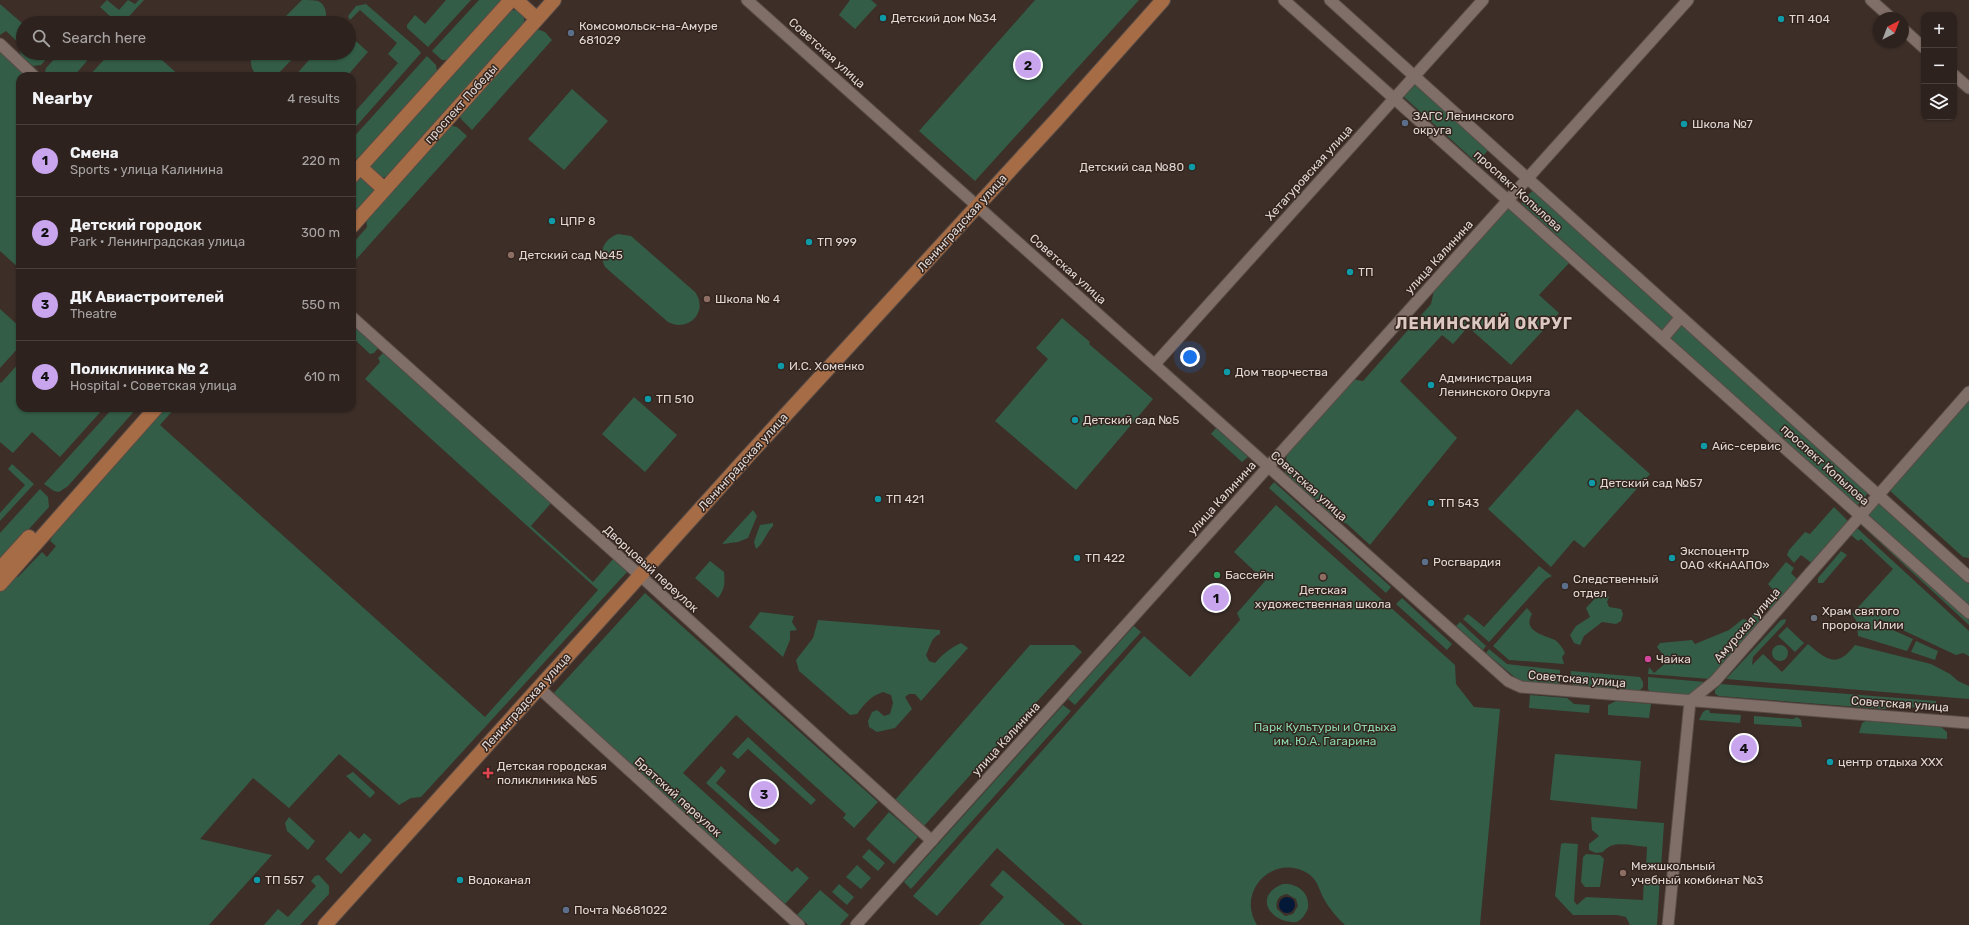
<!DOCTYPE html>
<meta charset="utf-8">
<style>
:root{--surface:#2e221e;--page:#362a27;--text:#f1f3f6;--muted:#a7a4a4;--line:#493f3c;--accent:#c9a5ee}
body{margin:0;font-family:Rubik,sans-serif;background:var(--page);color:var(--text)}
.controls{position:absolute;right:12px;top:12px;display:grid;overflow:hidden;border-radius:8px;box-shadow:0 1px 3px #0004}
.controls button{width:36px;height:36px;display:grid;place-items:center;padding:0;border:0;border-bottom:1px solid var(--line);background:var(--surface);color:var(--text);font:20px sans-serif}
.compass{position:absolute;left:1873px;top:12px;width:36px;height:36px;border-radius:50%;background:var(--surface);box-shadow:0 1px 3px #0004;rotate:42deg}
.you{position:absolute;left:1190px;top:357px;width:14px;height:14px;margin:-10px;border:3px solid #fff;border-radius:50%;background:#1a73e8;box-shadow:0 0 0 6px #1a73e833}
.badge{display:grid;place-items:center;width:26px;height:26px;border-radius:50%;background:var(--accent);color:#111;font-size:13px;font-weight:700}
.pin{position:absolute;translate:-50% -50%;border:2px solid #fff;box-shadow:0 1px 4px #0006}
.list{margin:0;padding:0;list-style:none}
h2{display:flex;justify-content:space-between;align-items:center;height:52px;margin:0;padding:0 16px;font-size:17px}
h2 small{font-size:13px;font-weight:400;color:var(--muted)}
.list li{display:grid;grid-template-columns:26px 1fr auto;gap:12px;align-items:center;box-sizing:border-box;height:72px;padding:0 16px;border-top:1px solid var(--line)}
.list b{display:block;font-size:15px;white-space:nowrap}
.list p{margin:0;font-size:13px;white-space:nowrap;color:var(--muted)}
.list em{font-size:13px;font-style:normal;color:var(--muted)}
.icon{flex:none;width:22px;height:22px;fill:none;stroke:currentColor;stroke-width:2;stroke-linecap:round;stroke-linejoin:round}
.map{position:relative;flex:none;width:1969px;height:925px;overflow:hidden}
.search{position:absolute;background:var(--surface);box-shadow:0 1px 3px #0004;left:16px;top:16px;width:340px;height:44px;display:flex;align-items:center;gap:10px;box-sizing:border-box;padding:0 14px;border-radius:22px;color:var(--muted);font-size:15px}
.panel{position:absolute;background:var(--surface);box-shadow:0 1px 3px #0004;left:16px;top:72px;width:340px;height:340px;border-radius:12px}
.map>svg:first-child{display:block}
.green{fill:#335d47;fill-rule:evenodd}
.water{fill:#041937}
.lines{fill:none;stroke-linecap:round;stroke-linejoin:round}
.minor-casing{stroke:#594c47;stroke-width:13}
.major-casing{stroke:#594c47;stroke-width:16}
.minor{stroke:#806f68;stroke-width:11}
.major{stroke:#a66c45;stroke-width:14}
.culture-dot{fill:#0f9aa8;stroke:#33241e;stroke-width:1.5}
.service-dot{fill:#5c6f8a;stroke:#33241e;stroke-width:1.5}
.education-dot{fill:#8d6e63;stroke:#33241e;stroke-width:1.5}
.leisure-dot{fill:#2e9e5b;stroke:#33241e;stroke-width:1.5}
.worship-dot{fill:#6b7280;stroke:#33241e;stroke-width:1.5}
.hotel-dot{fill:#d1479c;stroke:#33241e;stroke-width:1.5}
.health-dot{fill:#e0444e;stroke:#33241e;stroke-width:1.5}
.labels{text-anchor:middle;stroke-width:3;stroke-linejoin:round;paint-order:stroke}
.poi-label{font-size:12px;fill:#e1d7d3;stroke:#33241e;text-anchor:start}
.street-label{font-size:12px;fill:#e1d7d3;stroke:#33241e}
.park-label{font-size:12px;fill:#8cd6ac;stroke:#33241e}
.district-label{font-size:16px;font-weight:bold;letter-spacing:1px;fill:#dbc8c0;stroke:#33241e}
</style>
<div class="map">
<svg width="1969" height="925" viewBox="0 0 1969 925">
<rect width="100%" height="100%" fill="#3d2e28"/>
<!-- green -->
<path class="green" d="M107,0L119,10L128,0L135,4L139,0H144L123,23H108L112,18L100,7Z
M302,0C306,0 314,0 318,1C326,4 328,16 324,23H279Z
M446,0H471L428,47L407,28V25L415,15L425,24Z
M479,0H503L447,60H442L432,51Z
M850,0H871L877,5L855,29L839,15Z
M1035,0H1139L975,181L919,131Z
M0,4L23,24V53H52L41,65L33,66L21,56L20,50L22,46L6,31L0,35Z
M366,4L418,49L421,53L352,131V115L398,63L388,54L397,43L360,10L350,20L348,16L356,6Z
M514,10L520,11L524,16V23L389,176L380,178L369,167L504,12Z
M537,29L545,32L552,40L472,130L461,119L459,114L534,30Z
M349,35L368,52L347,76H295L315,53H349Z
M0,50L29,76H20V269L0,251Z
M60,53H79L87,61L74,76H44L46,68Z
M110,53H154L180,76H89Z
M252,53H298L276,76C272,76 264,77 260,76C250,73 250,60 252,53Z
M427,56L436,65L437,71L360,158L355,159L352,156V139Z
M1414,82L1489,149L1477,163L1404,97L1403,94Z
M572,89L608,121L564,170L528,139Z
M449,125L457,127L467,136L352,264V242H354L367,227L366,216Z
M358,177L362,178L374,188V191L352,219V181Z
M1533,190L1868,493L1857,506L1521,203Z
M1509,204L1571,261L1539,295L1559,313L1511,365L1468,327L1453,344L1442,335L1400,381L1457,438L1370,545L1347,524L1333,518L1285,473L1287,451L1352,379L1363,381L1431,304L1435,286Z
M618,234L631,236L695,292C709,311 689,333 668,322L605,267C598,253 603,239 618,234Z
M0,309L20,327V346L0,368Z
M1062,318L1090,342L1089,344L1153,399L1076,490L995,421L1048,359L1036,348Z
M352,321L380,346L374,353L370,354L352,337Z
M385,351L551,503L531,526L593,582L613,559L627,572L421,797L411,798L399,805L339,754L289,808L253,778L200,839L272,855L209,925H0V591L15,575L18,577L42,552L47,557L56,546L50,541L63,519L162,408H175L160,425L485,717L598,590L365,379L380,362L378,358Z
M20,362V408H104L60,457L32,432L13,453L0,442V382L1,383Z
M1969,396V558L1963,557L1888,489Z
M634,397L677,435L645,472L602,434Z
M113,408H137L68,486L59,492L54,491L44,484Z
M1577,409L1650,474L1584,548L1574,540L1551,567L1488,509Z
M1216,428L1248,457L1242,462L1211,434Z
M12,464L34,484L0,521V513L25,485L8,469Z
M1274,482L1391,587L1386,593L1269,488Z
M40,489L48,497L49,507L0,561V533Z
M1879,502L1969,584V607L1868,514Z
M1276,505L1455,665L1456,684L1474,707L1500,709L1480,925H1345C1337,918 1329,908 1324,899C1319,890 1318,881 1310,875C1276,851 1235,890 1257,925H1083L997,848L937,916L913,896L1144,636L1190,677L1240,620L1237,613L1265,581L1234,552Z
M1834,507L1850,523L1813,564L1801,555L1794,563L1787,555L1789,550L1805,532L1810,534Z
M753,510L757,516L748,538L738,542L722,544Z
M773,523V526C766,533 764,543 756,549L754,542L760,525Z
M1860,524L1864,525L1969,620V625Z
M1857,528L1969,631V656L1963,653L1956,655L1879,619L1877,623L1913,639L1907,651L1858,636L1857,622L1852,614L1893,569L1861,539L1858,541L1851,535Z
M1841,551L1847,555L1823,583H1818V578Z
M710,561L724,572C725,582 725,590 718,598L695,578Z
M1786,562L1794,568L1791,573L1798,580L1771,610L1765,604L1775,592L1768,584Z
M1539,566L1552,576L1546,579L1489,642L1463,619L1468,614L1484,627Z
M1602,591L1609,597L1607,602L1609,607L1621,609L1623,614L1621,621L1616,624L1602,622L1584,636L1580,645L1574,643L1570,635L1576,626L1590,617L1586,608Z
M645,593L878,802L854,828L843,818L846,814L736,715L683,773L792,872L797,867L809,878L785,904L552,695Z
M1402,598L1452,644L1447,650L1396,604Z
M1527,608L1532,614C1522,631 1544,635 1555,640C1559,643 1563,648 1565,653L1562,657L1564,664L1509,660L1493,646Z
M1756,611L1762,621L1710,679L1648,674L1649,667L1654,673L1668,661L1657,647L1660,643L1692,640L1695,644L1729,630L1743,619L1747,620Z
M760,612L794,616L792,622L797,630L790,631V640L783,657L749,627Z
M1786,619L1785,623L1753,657L1752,665L1763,654L1782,672L1808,644C1828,661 1837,668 1855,645L1931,664L1950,674L1958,681L1969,686V699L1726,679L1781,620Z
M818,620L940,630V634C931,637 930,647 926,655L929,661L935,663C943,654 950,648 961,643L968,648L921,701L915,694H909L905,697L912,709L895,728L877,732L869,727L868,721L872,712L877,710L884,716L890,714L893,703L891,695L883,692C871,696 865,703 857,714L850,715L799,671L796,660L813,638Z
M1460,622L1486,646L1483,650L1456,626Z
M1134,626L1141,632L1075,705L1068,699Z
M1787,627L1804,643L1795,652L1778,636Z
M1916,641L1938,651L1935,660L1911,652Z
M1030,645H1074L1082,652L924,826L895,800Z
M1772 653a8 8 0 1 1 16 0a8 8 0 1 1-16 0Z
M1489,649L1507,664L1560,670V684L1528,683L1517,679L1486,653Z
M1571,671L1640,677L1643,682V687L1639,691L1575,686L1570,682Z
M1648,677L1705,682V685L1690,696L1650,692L1648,689Z
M1721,684L1936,701V709L1897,706L1884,709L1719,696L1715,694V690Z
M1530,695L1567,698L1574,704L1590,705L1589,713L1529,708Z
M1616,701L1651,704L1649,718L1608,715V705Z
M1063,705L1071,711L911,889L904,882Z
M1706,710H1709L1710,713L1741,715L1740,723L1699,720L1703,712Z
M1754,716L1793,719L1797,717L1801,720L1802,727L1754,724Z
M1866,721L1941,727L1947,732V739L1859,733L1862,723Z
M748,737L816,800L811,805L748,749L738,759L732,754Z
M1555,754L1641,761L1637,809L1550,800Z
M721,766L726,771L716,783L780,840L775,845L706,783Z
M353,772L374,791L375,793L370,798L346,776Z
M889,812L918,837L894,864L866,839Z
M289,817L315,841L308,850L287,831L285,823Z
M1591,817L1664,823L1661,869L1646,868L1647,847C1633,846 1612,839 1603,852L1596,853L1589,850V844L1599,836L1592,830Z
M350,831L359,839L364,833L372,840L341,874L325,859Z
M1564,843L1578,844L1574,901L1577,905L1586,897L1643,900L1644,877L1660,878L1657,925H1630L1626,917L1617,915H1573L1555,896L1561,844Z
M869,849L885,863L878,871L862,857Z
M1586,854L1600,855L1604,859L1600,887H1585L1581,882L1583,857Z
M857,865L871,878L861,889L846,877Z
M1003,870L1065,925H979L1004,897L990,885Z
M319,875L329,886V894L300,925H264L278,909L288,917L316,886L311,881L315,876Z
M839,884L854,897L847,905L832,892Z
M1283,884C1297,883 1310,892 1308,908C1306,914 1302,919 1297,922C1272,925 1251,896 1283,884ZM1287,894L1296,899L1298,906L1293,914L1285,916L1277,909C1275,901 1279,895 1287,894Z
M820,890L849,915L840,925H808L797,915Z"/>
<!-- water -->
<path class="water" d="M1279 905a8 8 0 1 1 16 0a8 8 0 1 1-16 0Z"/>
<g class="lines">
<defs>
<path id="minor" d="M747,0L1508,681L1521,687L1969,723
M1284,0L1969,613
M1330,0L1969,577
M1871,0L1891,18
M1903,29L1924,48
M0,44L34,76
M1954,75L1969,88
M352,317L634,570L932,841
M1663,338L1681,317
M1155,364L1483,0
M539,688L799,925
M856,925L1688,0
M1668,925L1690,701L1715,681L1969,392"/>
<path id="major" d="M516,0L537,19
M360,167L384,189
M352,176L511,0
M352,226L554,0
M0,569L29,537
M0,584L156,408
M325,925L747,457L1057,119L1163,0"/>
</defs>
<!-- minor casing -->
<use href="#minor" class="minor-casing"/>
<!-- major casing -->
<use href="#major" class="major-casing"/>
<!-- minor -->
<use href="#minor" class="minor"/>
<!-- major -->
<use href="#major" class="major"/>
</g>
<!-- markers -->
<g class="culture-dot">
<circle cx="883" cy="18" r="4"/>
<circle cx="1781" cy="19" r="4"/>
<circle cx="1684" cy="124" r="4"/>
<circle cx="1192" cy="167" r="4"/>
<circle cx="552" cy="221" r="4"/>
<circle cx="809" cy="242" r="4"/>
<circle cx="1350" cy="272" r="4"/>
<circle cx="781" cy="366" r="4"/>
<circle cx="1227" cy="372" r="4"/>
<circle cx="1431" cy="385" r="4"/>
<circle cx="648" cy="399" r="4"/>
<circle cx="1075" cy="420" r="4"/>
<circle cx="1704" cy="446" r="4"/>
<circle cx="1592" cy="483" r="4"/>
<circle cx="878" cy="499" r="4"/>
<circle cx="1431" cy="503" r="4"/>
<circle cx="1077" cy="558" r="4"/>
<circle cx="1672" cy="558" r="4"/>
<circle cx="1830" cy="762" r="4"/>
<circle cx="257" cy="880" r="4"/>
<circle cx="460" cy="880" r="4"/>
</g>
<g class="service-dot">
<circle cx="571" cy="33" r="4"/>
<circle cx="1405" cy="123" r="4"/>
<circle cx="1425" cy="562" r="4"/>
<circle cx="1565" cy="586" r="4"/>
<circle cx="566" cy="910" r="4"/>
</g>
<g class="education-dot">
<circle cx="511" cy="255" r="4"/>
<circle cx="707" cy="299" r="4"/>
<circle cx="1323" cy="577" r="4"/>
<circle cx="1623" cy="873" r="4"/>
</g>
<circle class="leisure-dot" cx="1217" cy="575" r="4"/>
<circle class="worship-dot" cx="1814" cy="618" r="4"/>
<circle class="hotel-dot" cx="1648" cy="659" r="4"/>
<path class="health-dot" d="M486 767h4v4h4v4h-4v4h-4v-4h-4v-4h4z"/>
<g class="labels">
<!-- poi labels -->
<g class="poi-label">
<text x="891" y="22">Детский дом №34</text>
<text x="1789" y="23">ТП 404</text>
<text x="579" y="30">Комсомольск-на-Амуре<tspan x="579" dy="14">681029</tspan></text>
<text x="1413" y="120">ЗАГС Ленинского<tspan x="1413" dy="14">округа</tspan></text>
<text x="1692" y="128">Школа №7</text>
<text x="1184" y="171" text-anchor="end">Детский сад №80</text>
<text x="560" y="225">ЦПР 8</text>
<text x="817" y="246">ТП 999</text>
<text x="519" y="259">Детский сад №45</text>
<text x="1358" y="276">ТП</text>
<text x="715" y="303">Школа № 4</text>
<text x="789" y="370">И.С. Хоменко</text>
<text x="1235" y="376">Дом творчества</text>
<text x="1439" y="382">Администрация<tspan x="1439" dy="14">Ленинского Округа</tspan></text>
<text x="656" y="403">ТП 510</text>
<text x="1083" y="424">Детский сад №5</text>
<text x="1712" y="450">Айс-сервис</text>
<text x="1600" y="487">Детский сад №57</text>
<text x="886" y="503">ТП 421</text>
<text x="1439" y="507">ТП 543</text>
<text x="1680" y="555">Экспоцентр<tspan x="1680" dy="14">ОАО «КнААПО»</tspan></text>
<text x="1085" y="562">ТП 422</text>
<text x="1433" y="566">Росгвардия</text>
<text x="1225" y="579">Бассейн</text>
<text x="1573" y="583">Следственный<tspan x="1573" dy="14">отдел</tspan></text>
<text x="1323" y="594" text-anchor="middle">Детская<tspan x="1323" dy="14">художественная школа</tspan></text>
<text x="1822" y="615">Храм святого<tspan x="1822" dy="14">пророка Илии</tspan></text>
<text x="1656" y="663">Чайка</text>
<text x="1838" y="766">центр отдыха ХХХ</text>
<text x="497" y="770">Детская городская<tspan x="497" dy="14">поликлиника №5</tspan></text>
<text x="1631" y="870">Межшкольный<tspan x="1631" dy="14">учебный комбинат №3</tspan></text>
<text x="265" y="884">ТП 557</text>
<text x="468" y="884">Водоканал</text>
<text x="574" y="914">Почта №681022</text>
</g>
<!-- street labels -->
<g class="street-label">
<text transform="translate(827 53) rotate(42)" y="4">Советская улица</text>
<text transform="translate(461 104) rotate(-48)" y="4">проспект Победы</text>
<text transform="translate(1309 173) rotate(-48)" y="4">Хетагуровская улица</text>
<text transform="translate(1518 191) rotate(42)" y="4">проспект Копылова</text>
<text transform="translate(962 223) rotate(-48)" y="4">Ленинградская улица</text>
<text transform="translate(1439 257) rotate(-48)" y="4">улица Калинина</text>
<text transform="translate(1068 269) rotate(42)" y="4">Советская улица</text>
<text transform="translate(743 462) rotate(-48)" y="4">Ленинградская улица</text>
<text transform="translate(1825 465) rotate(42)" y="4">проспект Копылова</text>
<text transform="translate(1309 486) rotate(42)" y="4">Советская улица</text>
<text transform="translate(1222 498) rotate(-48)" y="4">улица Калинина</text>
<text transform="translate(651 569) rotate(42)" y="4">Дворцовый переулок</text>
<text transform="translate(1747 625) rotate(-49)" y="4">Амурская улица</text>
<text transform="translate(1577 679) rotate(5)" y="4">Советская улица</text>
<text transform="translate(526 702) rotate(-48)" y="4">Ленинградская улица</text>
<text transform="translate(1900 704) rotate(4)" y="4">Советская улица</text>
<text transform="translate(1006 739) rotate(-48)" y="4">улица Калинина</text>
<text transform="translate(678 797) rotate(42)" y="4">Братский переулок</text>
</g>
<!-- park labels -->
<g class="park-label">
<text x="1325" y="731">Парк Культуры и Отдыха<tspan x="1325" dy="14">им. Ю.А. Гагарина</tspan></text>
</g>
<!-- district labels -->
<g class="district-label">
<text x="1484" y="329">ЛЕНИНСКИЙ ОКРУГ</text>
</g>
</g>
</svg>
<div class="controls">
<button>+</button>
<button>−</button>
<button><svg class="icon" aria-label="layers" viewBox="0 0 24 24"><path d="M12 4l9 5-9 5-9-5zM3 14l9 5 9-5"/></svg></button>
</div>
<svg class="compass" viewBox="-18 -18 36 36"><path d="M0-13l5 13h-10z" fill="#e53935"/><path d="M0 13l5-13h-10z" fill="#a7a4a4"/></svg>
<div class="you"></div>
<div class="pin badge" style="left:1216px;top:598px">1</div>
<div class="pin badge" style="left:1028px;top:65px">2</div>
<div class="pin badge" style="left:764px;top:794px">3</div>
<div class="pin badge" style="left:1744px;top:748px">4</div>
<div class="search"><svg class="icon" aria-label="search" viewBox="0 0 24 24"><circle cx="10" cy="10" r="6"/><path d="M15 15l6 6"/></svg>Search here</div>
<section class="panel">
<h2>Nearby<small>4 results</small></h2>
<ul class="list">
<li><span class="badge">1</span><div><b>Смена</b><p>Sports · улица Калинина</p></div><em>220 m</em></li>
<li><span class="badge">2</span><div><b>Детский городок</b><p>Park · Ленинградская улица</p></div><em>300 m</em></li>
<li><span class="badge">3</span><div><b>ДК Авиастроителей</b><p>Theatre</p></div><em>550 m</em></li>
<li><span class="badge">4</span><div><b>Поликлиника № 2</b><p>Hospital · Советская улица</p></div><em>610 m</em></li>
</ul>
</section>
</div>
